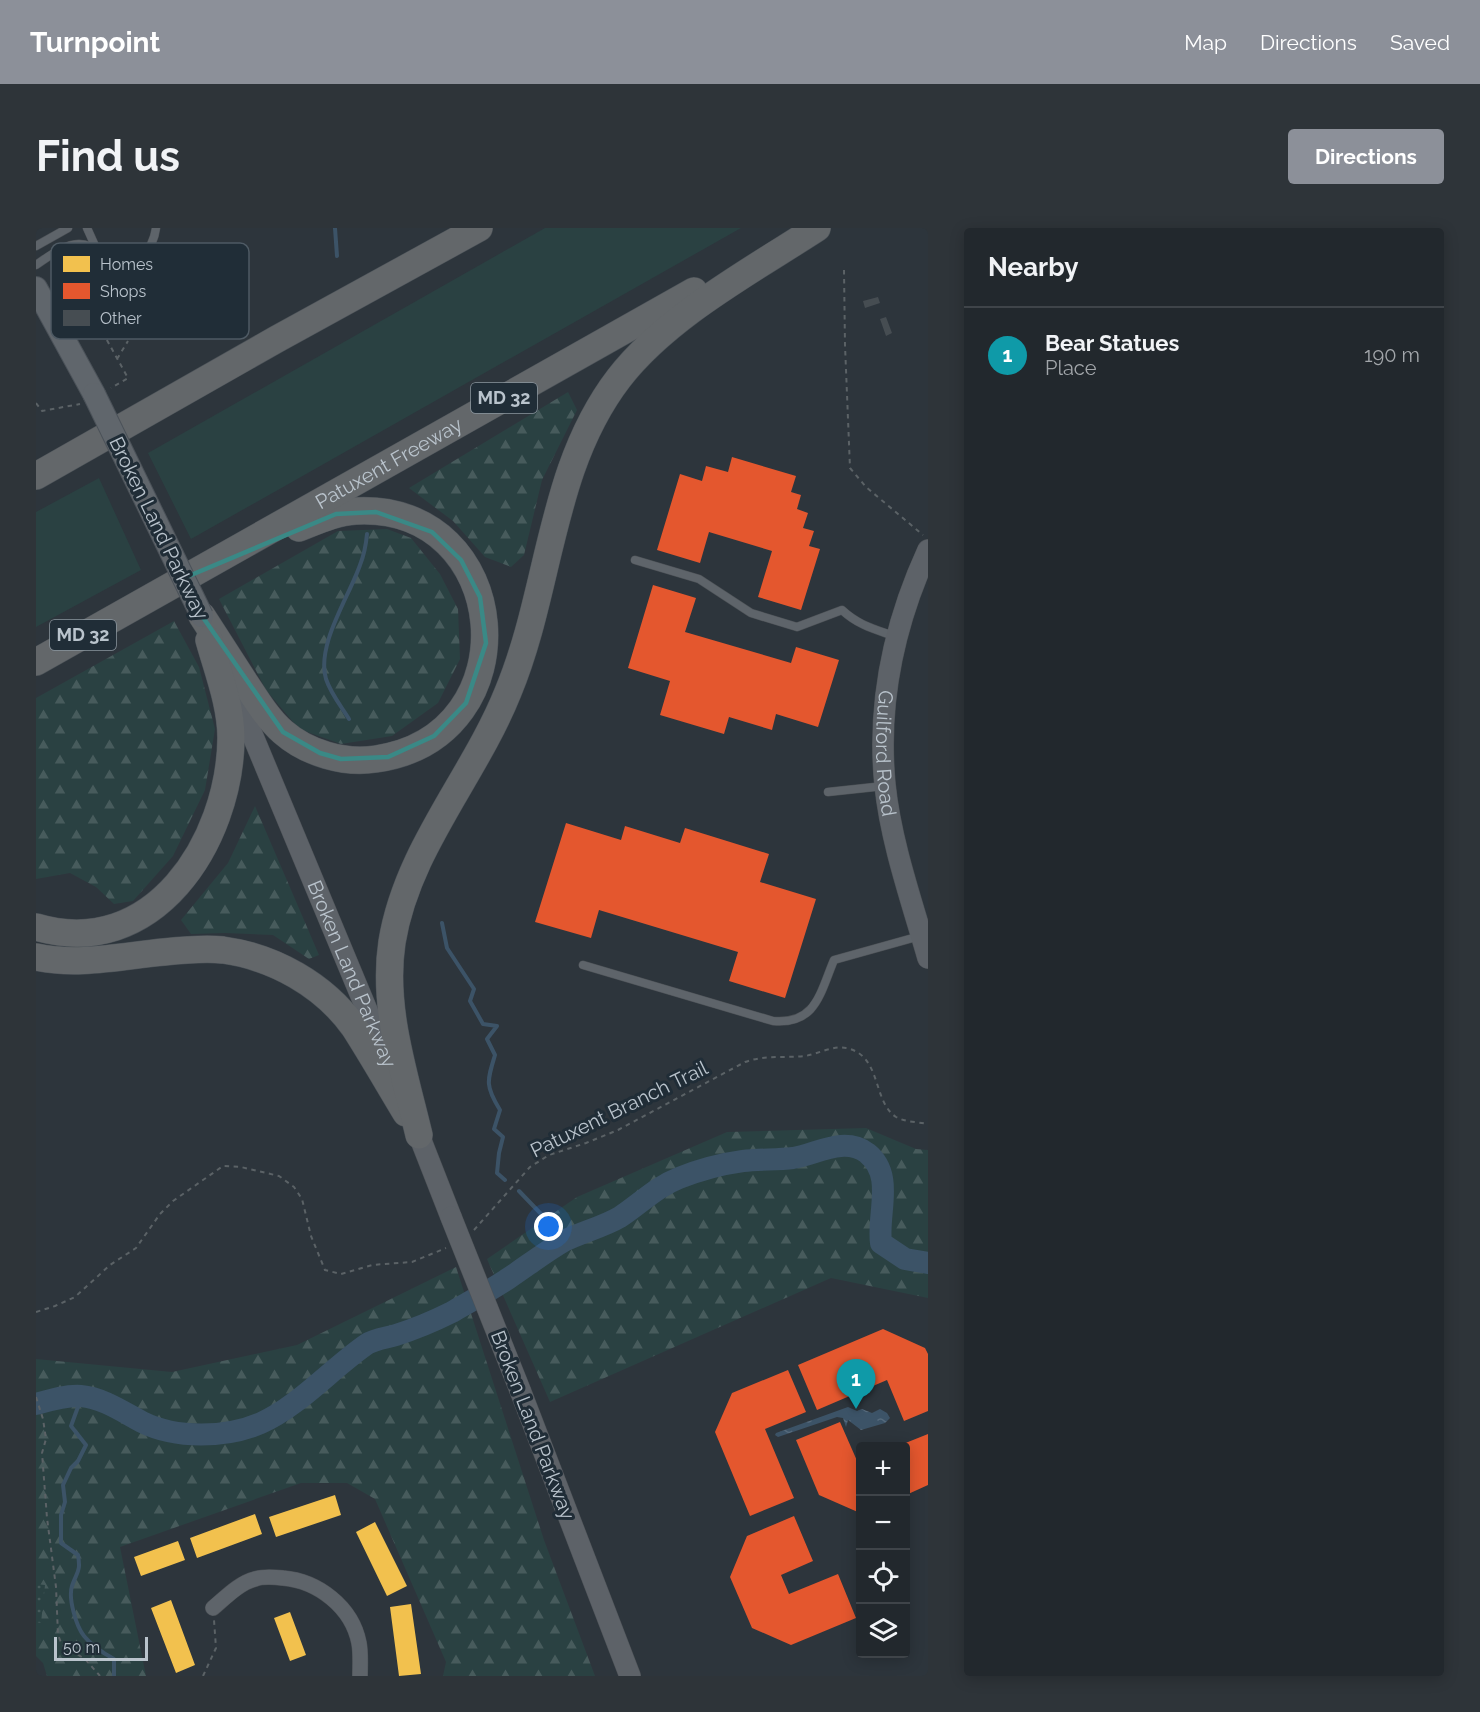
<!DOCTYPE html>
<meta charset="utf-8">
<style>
:root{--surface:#22282d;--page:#2e3439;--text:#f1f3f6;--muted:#a2a6aa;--line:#3f4449;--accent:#8c9099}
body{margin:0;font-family:Raleway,sans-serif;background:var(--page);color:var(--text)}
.controls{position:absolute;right:18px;bottom:18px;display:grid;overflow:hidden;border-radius:6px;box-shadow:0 3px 15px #0003}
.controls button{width:54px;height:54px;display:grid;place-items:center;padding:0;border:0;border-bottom:2px solid var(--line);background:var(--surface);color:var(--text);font:30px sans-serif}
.scale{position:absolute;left:18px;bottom:15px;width:94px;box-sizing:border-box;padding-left:6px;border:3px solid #b9c3cc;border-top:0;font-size:16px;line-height:21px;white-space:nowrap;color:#b9c3cc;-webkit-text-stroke:4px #202d37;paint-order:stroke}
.you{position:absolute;left:513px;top:999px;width:21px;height:21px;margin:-15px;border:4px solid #fff;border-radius:50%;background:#1a73e8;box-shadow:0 0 0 9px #1a73e833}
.badge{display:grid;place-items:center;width:39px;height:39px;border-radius:50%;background:var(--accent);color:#fff;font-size:20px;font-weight:700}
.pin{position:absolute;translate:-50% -50px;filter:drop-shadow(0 2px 3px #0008)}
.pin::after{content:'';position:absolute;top:32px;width:21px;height:18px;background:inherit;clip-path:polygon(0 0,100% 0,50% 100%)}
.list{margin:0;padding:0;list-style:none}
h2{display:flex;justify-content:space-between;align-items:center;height:78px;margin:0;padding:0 24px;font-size:26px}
h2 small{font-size:20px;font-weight:400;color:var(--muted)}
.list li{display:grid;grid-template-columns:39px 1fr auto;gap:18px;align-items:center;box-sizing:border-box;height:96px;padding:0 24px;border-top:2px solid var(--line)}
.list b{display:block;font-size:22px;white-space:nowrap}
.list p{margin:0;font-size:20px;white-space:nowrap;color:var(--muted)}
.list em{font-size:20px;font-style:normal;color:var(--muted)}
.icon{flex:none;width:33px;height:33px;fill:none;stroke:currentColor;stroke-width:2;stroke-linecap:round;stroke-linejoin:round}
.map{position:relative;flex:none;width:892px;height:1448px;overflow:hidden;border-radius:6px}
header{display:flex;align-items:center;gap:36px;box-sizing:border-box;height:84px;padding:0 30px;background:var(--accent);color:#fff}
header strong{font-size:28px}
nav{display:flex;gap:33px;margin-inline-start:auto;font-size:21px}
.intro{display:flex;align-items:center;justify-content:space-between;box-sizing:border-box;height:144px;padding:0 36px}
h1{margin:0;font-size:42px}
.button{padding:15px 27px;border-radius:6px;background:var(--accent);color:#fff;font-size:21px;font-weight:700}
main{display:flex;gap:36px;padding:0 36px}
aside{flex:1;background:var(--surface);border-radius:6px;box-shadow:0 3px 15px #0003}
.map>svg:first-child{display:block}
.grass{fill:#2a4142}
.forest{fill:url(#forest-firs)}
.park{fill:url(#park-dots)}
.water{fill:url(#water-ripples)}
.homes{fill:#f2c14e}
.shops{fill:#e4572e}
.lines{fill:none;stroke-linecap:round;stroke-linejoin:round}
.stream{stroke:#3c5367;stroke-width:4}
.river{stroke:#3c5367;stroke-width:22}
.building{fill:#464d52}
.lane-casing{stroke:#4c5156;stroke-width:9}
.street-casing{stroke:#4c5156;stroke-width:16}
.secondary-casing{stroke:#4c5156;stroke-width:22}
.primary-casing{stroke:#4b5259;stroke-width:24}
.highway-casing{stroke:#4a5157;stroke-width:28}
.path{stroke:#5b6266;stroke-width:2;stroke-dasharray:4.5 4.5;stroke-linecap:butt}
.lane{stroke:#5e646a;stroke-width:8}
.street{stroke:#5e646a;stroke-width:15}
.secondary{stroke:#5d6268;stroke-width:21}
.primary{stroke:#60666c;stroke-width:22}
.highway{stroke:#63676a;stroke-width:27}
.secondary-bridge-casing{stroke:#4c5156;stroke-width:22;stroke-linecap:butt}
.primary-bridge-casing{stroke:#4b5259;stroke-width:24;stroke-linecap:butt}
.secondary-bridge{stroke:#5d6268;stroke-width:21}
.primary-bridge{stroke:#60666c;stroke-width:22}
.marked{fill:none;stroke:#3a8986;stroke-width:4.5;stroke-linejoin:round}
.labels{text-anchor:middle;stroke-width:6;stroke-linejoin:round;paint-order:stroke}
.shield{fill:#202d37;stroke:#8b969f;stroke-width:1.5}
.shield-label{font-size:18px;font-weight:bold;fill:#b9c3cc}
.street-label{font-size:20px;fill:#b9c3cc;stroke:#202d37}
.key{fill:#202d37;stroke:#4e5a64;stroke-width:1.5}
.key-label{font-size:16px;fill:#b9c3cc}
</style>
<header>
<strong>Turnpoint</strong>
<nav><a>Map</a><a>Directions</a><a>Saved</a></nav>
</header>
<div class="intro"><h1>Find us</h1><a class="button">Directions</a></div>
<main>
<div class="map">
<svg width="892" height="1448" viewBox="0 0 892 1448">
<defs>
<pattern id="forest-firs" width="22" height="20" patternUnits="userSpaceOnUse" patternTransform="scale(1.5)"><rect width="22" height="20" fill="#2a4142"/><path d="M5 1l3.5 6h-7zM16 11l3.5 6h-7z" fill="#475b5c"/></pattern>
<pattern id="park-dots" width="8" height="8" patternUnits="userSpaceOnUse" patternTransform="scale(1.5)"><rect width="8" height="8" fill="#2a4142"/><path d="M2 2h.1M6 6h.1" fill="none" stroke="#475b5c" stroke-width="1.8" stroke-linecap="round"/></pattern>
<pattern id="water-ripples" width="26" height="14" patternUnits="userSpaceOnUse" patternTransform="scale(1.5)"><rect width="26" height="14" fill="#3c5367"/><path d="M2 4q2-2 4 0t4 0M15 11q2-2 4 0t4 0" fill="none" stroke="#566a7c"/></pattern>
</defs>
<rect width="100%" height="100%" fill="#2d353c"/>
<!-- grass -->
<path class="grass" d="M509,0H705L155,311L112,225Z
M63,250L105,342L0,399V284Z"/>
<!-- forest -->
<path class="forest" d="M532,164L541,182L506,252L488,327L475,339L449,329L417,293L373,260Z
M351,301L375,310L404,346L422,381L424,431L402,475L356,508L305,516L263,501L230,462L183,371L302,303Z
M138,393L163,439L179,501L169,562L137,628L97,673L78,676L60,659L34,645L0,651V470Z
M219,578L283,727L273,731L237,707L189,705L155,706L145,692L192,635Z
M830,900L880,921L892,922V1070L795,1050L514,1174L451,1031L541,969L691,904Z
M420,1039L508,1312L559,1448H407L410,1434L339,1271L311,1255H265L84,1319L110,1448H11L7,1435L0,1428V1131L136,1144L261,1117Z"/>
<!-- park -->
<path class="park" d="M0,1356L9,1357L5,1395L0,1394Z"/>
<!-- water -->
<path class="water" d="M812,1179L821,1183L826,1181L836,1185L844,1181L851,1185L854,1190L849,1195L825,1202L812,1192L810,1199L807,1190L801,1189L742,1209L739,1207L740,1205Z"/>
<!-- homes -->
<path class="homes" d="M299,1267L305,1287L240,1309L233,1289Z
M219,1286L226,1306L161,1330L154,1310Z
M339,1294L371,1358L351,1368L320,1304Z
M142,1313L149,1332L105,1348L98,1329Z
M135,1372L159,1437L140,1445L115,1380Z
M375,1376L385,1446L363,1448L354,1379Z
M254,1384L270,1427L254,1433L238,1390Z"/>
<!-- shops -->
<path class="shops" d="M696,229L760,248L755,264L765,267L761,281L772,285L767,300L778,303L773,318L784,321L765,382L722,369L736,323L673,304L664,335L621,322L644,246L666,253L670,238L692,244Z
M617,357L660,370L649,404L755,435L760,419L803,432L782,499L740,486L736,502L693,489L688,506L624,487L634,453L592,440Z
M530,595L585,612L589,598L644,615L649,600L733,626L724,654L780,671L749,770L693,753L702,724L563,682L555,710L499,694Z
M847,1101L889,1120L892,1126V1183L868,1193L851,1152L781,1182L762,1137Z
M752,1142L770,1184L729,1201L758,1270L714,1288L679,1204L696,1165Z
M804,1194L822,1235L824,1234V1285L783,1267L760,1212Z
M892,1206V1257L870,1267V1218H862Z
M758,1288L777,1333L745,1347L753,1366L802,1346L820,1390L755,1417L716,1400L694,1349L711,1308Z"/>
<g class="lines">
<!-- stream -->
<path class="stream" d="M299,0L301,28
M313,491C305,478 295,466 290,451C280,417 313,369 324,337C328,327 330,317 331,306
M406,695L411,720L438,761L434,773L447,796L461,798L451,811L459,827C451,853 449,858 464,882L458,901L467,909L463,925L461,945L469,952
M483,963L530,1012
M46,1168L35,1198L50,1217L42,1233L35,1240L27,1257L29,1274L25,1287V1315L42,1327C45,1344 41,1343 36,1358C32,1370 40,1398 48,1408C56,1418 67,1425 78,1431V1448"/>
<!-- river -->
<path class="river" d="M0,1176C14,1172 30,1167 45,1168C67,1170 87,1184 106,1194C140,1211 190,1210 225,1195C263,1178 296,1140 331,1116C339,1111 350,1110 360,1107C379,1101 398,1093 416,1084C435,1073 455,1062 473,1050C491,1038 509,1024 528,1013C546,1004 567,999 584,989C604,976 620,959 643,950C663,942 685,936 707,933C723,931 741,932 757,930C781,926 808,908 831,925C859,947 841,985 845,1015L869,1031L892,1035"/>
</g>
<!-- building -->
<path class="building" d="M842,69L844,75L829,80L827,73Z
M850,89L856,105L850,108L844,91Z"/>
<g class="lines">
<defs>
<path id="lane" d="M51,0L60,20L62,34
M0,18L32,0
M0,37C12,29 28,16 43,16C57,16 65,27 77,31C101,39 117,22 120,0
M599,332L663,351L715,385L761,399L806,382C822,397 838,401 858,408
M792,564L848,558
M547,737L737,793C780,797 784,765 798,732L884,708"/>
<path id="street" d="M177,1380C189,1370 203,1355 219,1351C227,1348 238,1349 247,1350C282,1353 316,1379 323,1415C325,1426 324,1437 324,1448"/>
<g id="secondary">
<path id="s1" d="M892,322C858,396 841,475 849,557C855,615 876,674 892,730"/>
<path id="s2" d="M196,458L358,847"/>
<path d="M377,892L415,989"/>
<path d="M484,1162L594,1448"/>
</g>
<path id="primary" d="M0,60L58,166"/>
<g id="highway">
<path d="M0,248L241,111L443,0"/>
<path d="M166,388C180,410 194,431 208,453C220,471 231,490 247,504C271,525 308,536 340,531C498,508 477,275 320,283C300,284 281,293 263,300"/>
<path id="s3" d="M0,434L658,63"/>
<path d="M0,699C117,734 194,614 195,510C195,477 182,444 173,412"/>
<path d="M0,729C42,738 85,728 128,724C147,722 168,720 187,722C238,729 288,757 318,799C336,827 353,857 370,885"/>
<path d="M383,907C368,844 346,779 356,714C371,621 438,549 472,464C515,361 513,241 583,150C631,88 715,43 781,0"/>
</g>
</defs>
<!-- lane casing -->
<use href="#lane" class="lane-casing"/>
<!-- street casing -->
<use href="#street" class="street-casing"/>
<!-- secondary casing -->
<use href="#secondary" class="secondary-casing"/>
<!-- primary casing -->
<use href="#primary" class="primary-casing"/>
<!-- highway casing -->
<use href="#highway" class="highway-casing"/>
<!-- path -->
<path class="path" d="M808,42L809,117L814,240L830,259L887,307
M67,58L47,69L92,150L75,160
M81,131L92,113
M0,175L6,183L44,176
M438,1002L494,939L513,927L550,915L582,902L709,834C728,827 749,830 769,828C782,826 797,817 810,820C846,827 836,873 860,889C869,894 882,894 892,896
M0,1084L19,1078L39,1069L74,1037L100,1020L124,986L137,973L187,938L205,939L243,948L258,959L266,971L275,1008L289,1042L305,1046L336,1037L376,1034L410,1020
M0,1169L7,1191L10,1211L6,1225L11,1290L20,1359L22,1407L26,1417L49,1431L64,1448
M167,1448L180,1420L178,1392"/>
<!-- lane -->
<use href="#lane" class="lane"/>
<!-- street -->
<use href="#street" class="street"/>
<!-- secondary -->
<use href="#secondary" class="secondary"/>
<!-- primary -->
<use href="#primary" class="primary"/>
<!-- highway -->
<use href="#highway" class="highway"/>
<defs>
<path id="secondary-bridge" d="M415,989L484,1162"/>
<path id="primary-bridge" d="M58,166L166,388"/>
</defs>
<!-- secondary-bridge casing -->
<use href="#secondary-bridge" class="secondary-bridge-casing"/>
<!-- primary-bridge casing -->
<use href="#primary-bridge" class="primary-bridge-casing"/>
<!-- secondary-bridge -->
<use href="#secondary-bridge" class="secondary-bridge"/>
<!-- primary-bridge -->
<use href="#primary-bridge" class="primary-bridge"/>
</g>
<!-- marked area -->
<path class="marked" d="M340,284L396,304L425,332L444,369L450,415L430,475L398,508L352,529L305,531L284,525L247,504L166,388L148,350L300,286Z"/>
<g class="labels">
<!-- shield labels -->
<g class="shield">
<rect x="435" y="155" width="66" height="30" rx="4.5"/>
<rect x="14" y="392" width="66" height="30" rx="4.5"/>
</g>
<g class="shield-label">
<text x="468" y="176">MD 32</text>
<text x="47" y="413">MD 32</text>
</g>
<!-- street labels -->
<g class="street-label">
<text dy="7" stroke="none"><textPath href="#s3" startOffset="405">Patuxent Freeway</textPath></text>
<text transform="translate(123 300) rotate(64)" y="7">Broken Land Parkway</text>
<text dy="7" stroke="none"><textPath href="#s1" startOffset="210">Guilford Road</textPath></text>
<text dy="7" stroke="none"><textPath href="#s2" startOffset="312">Broken Land Parkway</textPath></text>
<text transform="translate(583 881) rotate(-26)" y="7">Patuxent Branch Trail</text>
<text transform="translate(497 1197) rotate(69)" y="7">Broken Land Parkway</text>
</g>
</g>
<!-- legend -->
<rect x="15" y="15" width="198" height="96" rx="9" class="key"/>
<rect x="27" y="28" width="27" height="16" fill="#f2c14e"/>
<rect x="27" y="55" width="27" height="16" fill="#e4572e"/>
<rect x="27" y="82" width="27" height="16" fill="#464d52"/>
<g class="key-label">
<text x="64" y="42">Homes</text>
<text x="64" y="69">Shops</text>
<text x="64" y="96">Other</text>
</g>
</svg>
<div class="controls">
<button>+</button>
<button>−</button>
<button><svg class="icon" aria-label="locate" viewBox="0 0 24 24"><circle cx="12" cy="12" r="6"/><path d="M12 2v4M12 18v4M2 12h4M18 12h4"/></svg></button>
<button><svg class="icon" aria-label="layers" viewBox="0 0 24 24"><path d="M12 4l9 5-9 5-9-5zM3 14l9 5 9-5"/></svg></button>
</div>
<div class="scale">50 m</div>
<div class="you"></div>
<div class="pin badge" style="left:820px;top:1181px;background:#0f9aa8">1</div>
</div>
<aside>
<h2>Nearby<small></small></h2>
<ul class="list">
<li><span class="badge" style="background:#0f9aa8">1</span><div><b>Bear Statues</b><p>Place</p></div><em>190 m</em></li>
</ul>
</aside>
</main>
